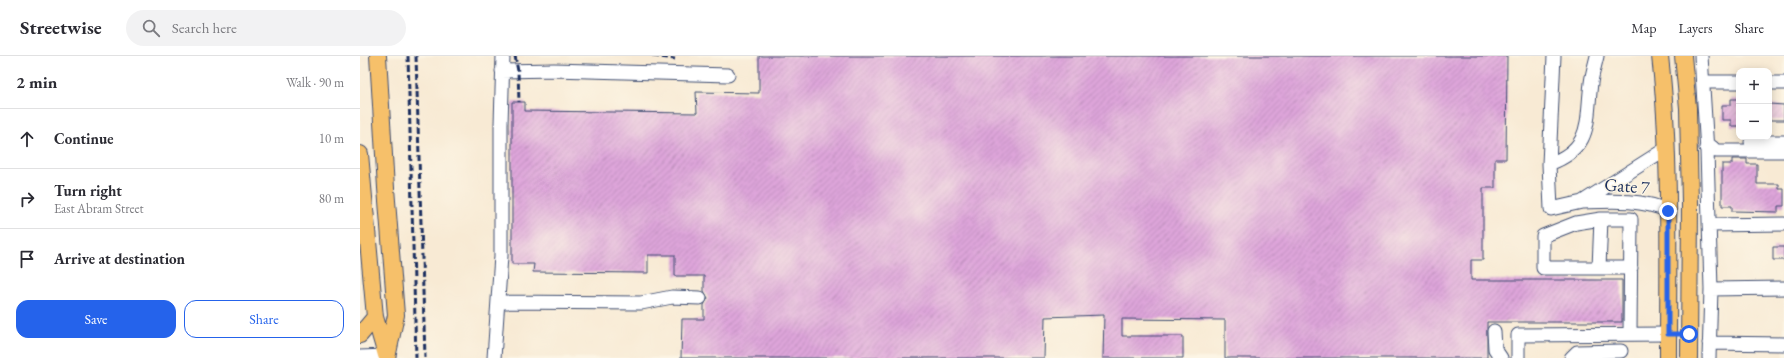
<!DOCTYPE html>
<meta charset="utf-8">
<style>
:root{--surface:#fff;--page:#f2f2f3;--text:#2b2b33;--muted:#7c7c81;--line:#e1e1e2;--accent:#2563eb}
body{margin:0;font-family:"EB Garamond",serif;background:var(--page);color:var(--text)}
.controls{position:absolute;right:12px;top:12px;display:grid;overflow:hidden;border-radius:8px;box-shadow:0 2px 10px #0003}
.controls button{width:36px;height:36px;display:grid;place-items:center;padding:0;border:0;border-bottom:1px solid var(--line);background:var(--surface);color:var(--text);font:20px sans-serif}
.stop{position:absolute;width:12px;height:12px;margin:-9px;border:3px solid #2563eb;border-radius:50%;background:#fff}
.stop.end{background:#2563eb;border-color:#fff;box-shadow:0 1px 4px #0008}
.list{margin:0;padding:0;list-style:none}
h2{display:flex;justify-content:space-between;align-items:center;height:52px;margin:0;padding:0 16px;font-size:17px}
h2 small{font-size:13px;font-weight:400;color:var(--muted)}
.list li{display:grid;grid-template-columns:26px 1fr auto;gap:12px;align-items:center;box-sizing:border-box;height:60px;padding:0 16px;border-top:1px solid var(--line)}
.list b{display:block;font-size:15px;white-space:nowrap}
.list p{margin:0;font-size:13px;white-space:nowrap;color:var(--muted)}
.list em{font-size:13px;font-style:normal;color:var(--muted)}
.actions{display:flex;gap:8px;padding:12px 16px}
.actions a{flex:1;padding:9px 0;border:1px solid var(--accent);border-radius:12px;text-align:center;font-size:14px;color:var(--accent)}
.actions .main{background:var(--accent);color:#fff}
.icon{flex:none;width:22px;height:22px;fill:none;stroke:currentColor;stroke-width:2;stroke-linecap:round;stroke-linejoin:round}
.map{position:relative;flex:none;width:1424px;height:302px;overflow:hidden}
header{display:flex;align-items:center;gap:24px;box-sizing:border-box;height:56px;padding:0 20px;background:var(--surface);border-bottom:1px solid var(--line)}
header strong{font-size:19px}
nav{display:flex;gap:22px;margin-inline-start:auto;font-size:14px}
.search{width:280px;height:36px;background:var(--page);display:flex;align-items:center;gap:10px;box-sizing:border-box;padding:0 14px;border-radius:22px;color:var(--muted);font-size:15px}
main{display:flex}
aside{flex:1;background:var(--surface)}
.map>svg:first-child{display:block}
.building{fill:url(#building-hatch)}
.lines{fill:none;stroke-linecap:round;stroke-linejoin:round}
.minor-casing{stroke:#3c4b70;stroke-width:15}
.major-casing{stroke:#3c4b70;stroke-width:18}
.minor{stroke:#fff;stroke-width:13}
.major{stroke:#f6c06b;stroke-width:16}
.rail{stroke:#1b2f5e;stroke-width:3;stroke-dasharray:6 3;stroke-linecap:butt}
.route{stroke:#2563eb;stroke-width:5}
.labels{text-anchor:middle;stroke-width:3;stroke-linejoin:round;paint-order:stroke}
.street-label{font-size:18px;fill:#1b2f5e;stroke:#fcf5e5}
</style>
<header>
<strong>Streetwise</strong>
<div class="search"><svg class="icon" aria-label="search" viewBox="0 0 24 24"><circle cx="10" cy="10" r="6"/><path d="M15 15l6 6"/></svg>Search here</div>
<nav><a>Map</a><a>Layers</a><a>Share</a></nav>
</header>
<main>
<aside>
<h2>2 min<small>Walk · 90 m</small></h2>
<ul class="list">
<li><svg class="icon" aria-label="ahead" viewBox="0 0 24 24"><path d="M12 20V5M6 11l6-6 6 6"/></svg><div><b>Continue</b></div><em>10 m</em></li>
<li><svg class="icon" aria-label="right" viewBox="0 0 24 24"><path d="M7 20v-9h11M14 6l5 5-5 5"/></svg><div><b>Turn right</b><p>East Abram Street</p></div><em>80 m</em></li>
<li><svg class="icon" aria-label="arrive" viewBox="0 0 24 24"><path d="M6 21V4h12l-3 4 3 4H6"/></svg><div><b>Arrive at destination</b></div></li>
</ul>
<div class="actions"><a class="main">Save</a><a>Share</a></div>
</aside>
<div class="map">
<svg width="1424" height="302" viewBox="0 0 1424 302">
<defs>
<pattern id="building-hatch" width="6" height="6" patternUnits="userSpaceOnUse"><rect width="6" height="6" fill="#dea5da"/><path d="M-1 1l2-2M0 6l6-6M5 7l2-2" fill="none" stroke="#b387b4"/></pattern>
</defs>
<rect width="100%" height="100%" fill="#fcf5e5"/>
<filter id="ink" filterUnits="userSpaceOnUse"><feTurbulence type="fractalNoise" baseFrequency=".025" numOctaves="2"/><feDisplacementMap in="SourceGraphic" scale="8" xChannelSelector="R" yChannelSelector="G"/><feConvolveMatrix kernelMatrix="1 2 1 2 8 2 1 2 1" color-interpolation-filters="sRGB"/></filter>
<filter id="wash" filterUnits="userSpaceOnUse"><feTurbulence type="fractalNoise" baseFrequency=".012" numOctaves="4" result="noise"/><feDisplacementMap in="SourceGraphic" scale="16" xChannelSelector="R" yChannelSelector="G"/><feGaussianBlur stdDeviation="0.9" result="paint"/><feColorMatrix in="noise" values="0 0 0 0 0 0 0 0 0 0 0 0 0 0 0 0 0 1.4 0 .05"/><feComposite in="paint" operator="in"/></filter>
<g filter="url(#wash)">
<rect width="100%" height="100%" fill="#f8ead4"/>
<g id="blocks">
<!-- building -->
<path class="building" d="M399,0H1147L1146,103H1135V132H1123V204H1111V224H1262V266H1127V302H865V264L762,263V280H823V302H743L744,259L685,261L684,302H321L322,263H344V249L348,242L344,235V220H315V199H288V217L173,216L174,208H152V46H165V55L337,57L336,36L399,37Z
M1371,43H1379V70H1371V64H1362V49H1371Z
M1409,48L1424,49V64H1409Z
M1372,103H1387V108H1397V128H1419V133H1424V150H1418V156L1372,155V150H1362V108H1372Z
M1413,191H1424V204H1413Z"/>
</g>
</g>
<g filter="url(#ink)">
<use href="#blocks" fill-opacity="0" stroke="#3c4b70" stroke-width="1"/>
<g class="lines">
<defs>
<path id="minor" d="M1194,0L1189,108L1191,153L1222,146L1307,92
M1341,0L1347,95L1351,233L1349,302
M142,15L194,14L368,19
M1343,26H1379
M1409,27H1424
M1391,86H1424
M1346,92L1352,91L1356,95H1424
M1189,108C1233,92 1226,66 1231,27C1232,18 1235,9 1237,0
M1224,146C1252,145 1282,143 1308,155
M1349,169L1424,168
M1239,212L1241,163
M1351,233L1424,232
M138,246L281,247L312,241L340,242
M1134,275L1135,293L1141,302
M1270,278L1271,163H1241L1216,167L1183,180V212H1271
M1349,287L1424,288
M0,301L27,300
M134,302L141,200V68L143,0
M1158,302V279L1308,278
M1211,302L1217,296L1261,295"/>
<path id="major" d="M18,0L26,132L36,259L27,302
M1300,0C1311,100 1308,201 1308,302
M1323,0L1328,52L1330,147L1329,302
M0,98L15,261L26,299
M0,279L15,261"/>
</defs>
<!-- minor casing -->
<use href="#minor" class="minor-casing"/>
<!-- major casing -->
<use href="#major" class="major-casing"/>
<!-- minor -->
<use href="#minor" class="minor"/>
<!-- major -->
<use href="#major" class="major"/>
<!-- rail -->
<path class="rail" d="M48,0L56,302
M56,0L65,302
M155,0L158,15L159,46
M293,0L315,3"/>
</g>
</g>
<g class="lines" filter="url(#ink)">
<!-- route -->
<path class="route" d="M1308,155V278H1329"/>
</g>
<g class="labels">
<!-- street labels -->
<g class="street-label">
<text transform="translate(1267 130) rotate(4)" y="6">Gate 7</text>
</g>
</g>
</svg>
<div class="controls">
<button>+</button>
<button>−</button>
</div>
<div class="stop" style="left:1329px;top:278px"></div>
<div class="stop end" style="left:1308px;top:155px"></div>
</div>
</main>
